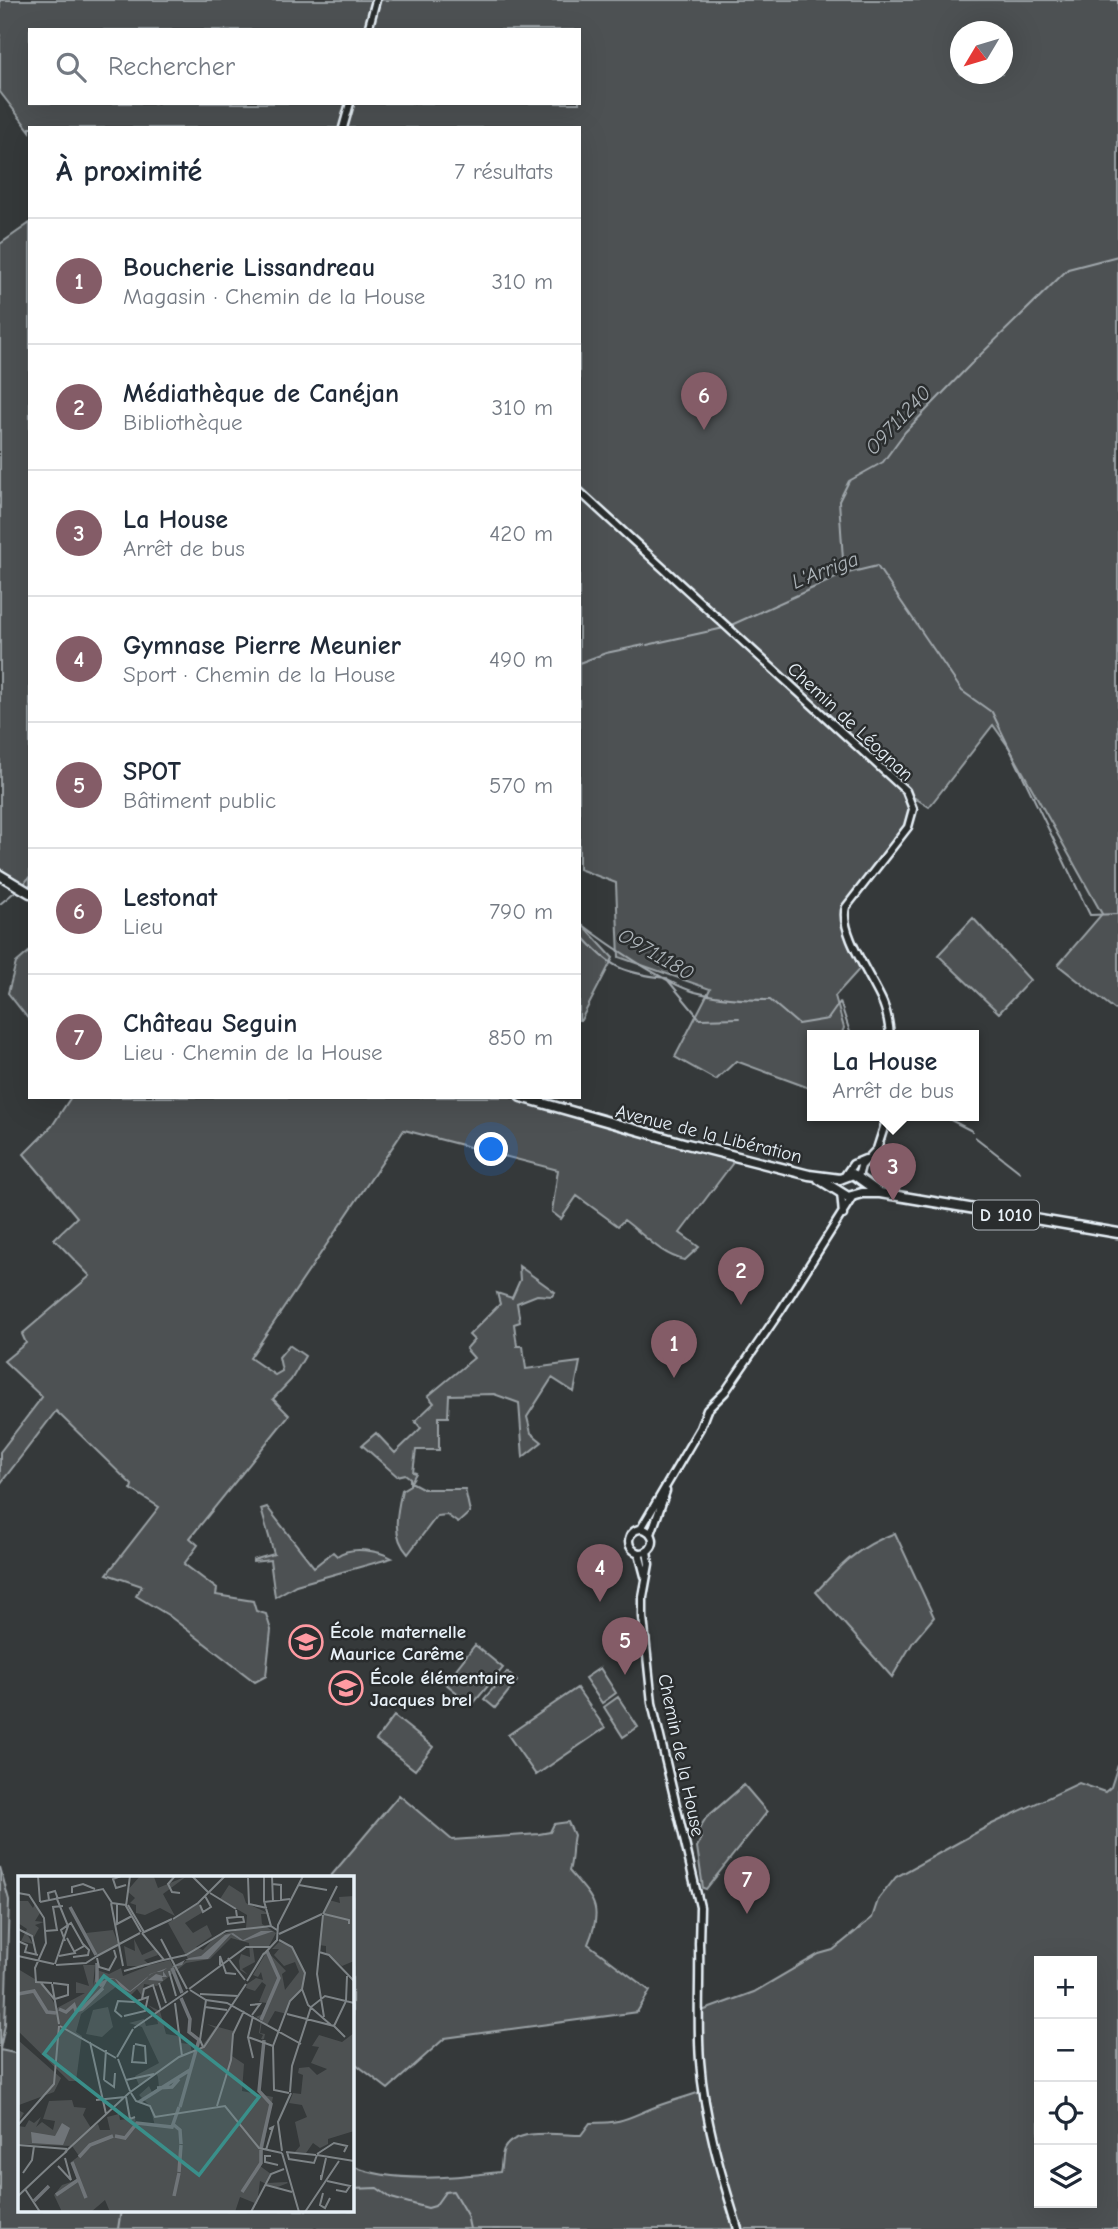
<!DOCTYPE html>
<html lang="fr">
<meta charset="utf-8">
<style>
:root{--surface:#fff;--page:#f2f2f3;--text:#1f2937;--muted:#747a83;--line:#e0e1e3;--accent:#845c67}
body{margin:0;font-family:"Comic Neue",sans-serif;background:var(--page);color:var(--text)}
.controls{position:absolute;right:21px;bottom:21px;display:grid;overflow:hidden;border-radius:0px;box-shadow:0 7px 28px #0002}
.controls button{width:63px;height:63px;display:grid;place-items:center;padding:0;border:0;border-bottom:2px solid var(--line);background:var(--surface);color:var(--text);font:35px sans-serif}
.compass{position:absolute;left:950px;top:21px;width:63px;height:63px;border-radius:50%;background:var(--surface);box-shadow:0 7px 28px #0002;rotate:232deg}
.you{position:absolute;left:492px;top:1150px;width:24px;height:24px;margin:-18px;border:5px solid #fff;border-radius:50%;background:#1a73e8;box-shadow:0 0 0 10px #1a73e833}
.badge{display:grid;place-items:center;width:46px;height:46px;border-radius:50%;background:var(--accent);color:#fff;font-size:23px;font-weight:700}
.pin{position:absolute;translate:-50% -58px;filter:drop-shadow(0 2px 4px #0008)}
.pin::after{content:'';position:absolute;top:37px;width:24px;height:21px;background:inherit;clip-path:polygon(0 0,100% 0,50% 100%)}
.popup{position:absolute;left:807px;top:1030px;width:172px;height:91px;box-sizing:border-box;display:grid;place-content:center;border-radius:0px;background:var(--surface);filter:drop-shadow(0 2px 5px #0005);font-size:23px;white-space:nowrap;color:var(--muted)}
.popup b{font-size:26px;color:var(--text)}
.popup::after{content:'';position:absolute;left:50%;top:100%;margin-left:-14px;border:14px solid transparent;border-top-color:var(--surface)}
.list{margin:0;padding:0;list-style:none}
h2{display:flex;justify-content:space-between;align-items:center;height:91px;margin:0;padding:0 28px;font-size:30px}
h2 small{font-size:23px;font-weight:400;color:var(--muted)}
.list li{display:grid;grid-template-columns:46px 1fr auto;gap:21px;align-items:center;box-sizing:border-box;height:126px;padding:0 28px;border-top:2px solid var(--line)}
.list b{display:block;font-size:26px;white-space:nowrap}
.list p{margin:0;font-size:23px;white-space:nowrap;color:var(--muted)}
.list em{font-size:23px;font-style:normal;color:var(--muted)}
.icon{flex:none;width:38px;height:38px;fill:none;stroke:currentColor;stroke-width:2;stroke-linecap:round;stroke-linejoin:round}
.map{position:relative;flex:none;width:1118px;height:2229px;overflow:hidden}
.search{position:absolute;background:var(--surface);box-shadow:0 7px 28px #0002;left:28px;top:28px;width:553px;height:77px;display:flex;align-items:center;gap:18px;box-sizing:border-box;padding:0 24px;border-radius:0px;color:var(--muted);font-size:26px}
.panel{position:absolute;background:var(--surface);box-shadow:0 7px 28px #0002;left:28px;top:126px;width:553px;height:973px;border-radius:0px}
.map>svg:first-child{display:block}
.green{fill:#4d5152;stroke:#9aa1a5;stroke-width:2;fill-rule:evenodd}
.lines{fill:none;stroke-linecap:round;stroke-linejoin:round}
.stream{stroke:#a0a7ac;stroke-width:2}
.tertiary-casing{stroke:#e8f1f8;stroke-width:11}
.primary-casing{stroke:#e8f1f8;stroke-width:13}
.tertiary{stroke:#2a2d2e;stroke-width:6}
.primary{stroke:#2a2d2e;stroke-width:8}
.labels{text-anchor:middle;stroke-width:5;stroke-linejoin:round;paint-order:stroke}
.shield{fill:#2a2d2e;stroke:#afb6bb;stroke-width:2}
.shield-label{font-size:18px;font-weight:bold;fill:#e8f1f8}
.street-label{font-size:19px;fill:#e8f1f8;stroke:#2a2d2e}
.poi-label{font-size:19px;font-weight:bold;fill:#e8f1f8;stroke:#2a2d2e;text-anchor:start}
.water-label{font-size:21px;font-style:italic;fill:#acb3b8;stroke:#2a2d2e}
.inset-river{fill:none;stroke:#707579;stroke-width:3.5}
.inset-road{fill:none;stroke:#7d8386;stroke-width:2}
.view{fill:#3a8f8a;fill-opacity:0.15;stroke:#3a8f8a;stroke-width:3.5}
.inset-edge{fill:none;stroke:#e8f1f8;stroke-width:3.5}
</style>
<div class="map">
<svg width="1118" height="2229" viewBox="0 0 1118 2229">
<rect width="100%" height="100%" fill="#35393a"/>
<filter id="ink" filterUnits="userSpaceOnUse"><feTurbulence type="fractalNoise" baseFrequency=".0143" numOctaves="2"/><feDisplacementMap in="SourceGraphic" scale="14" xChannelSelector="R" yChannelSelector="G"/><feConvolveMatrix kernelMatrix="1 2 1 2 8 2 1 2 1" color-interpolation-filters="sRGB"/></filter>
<g filter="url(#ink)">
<!-- green -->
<path class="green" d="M0,0H1118V1012L1058,965L1102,914L1010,749L993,725L929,807L907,793L911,820L846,907L844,915L863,965L835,996L844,1028L841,1035H812V1089L736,1061L716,1080L675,1057L710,989L619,957L616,883L579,869V128H30V131L0,92ZM30,30H579V103H30ZM960,32H1002V74H960Z
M30,223V893L0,875V244Z
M973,918L1030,980L999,1013L938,955Z
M579,921L613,958L581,1020H579Z
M30,951V1021L8,993L16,963Z
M71,1097H521L732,1155V1164L680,1233L699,1247L685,1260C662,1256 642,1233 624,1220L618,1226L577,1196L561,1219L552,1212L558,1170L404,1130L250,1358L275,1375L282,1371L279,1357L289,1345L305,1356L291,1380L273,1399L289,1415L190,1538L198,1545L184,1564L217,1589L216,1595L253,1601L256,1611L266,1614L271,1630L266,1676L255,1682L168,1615L136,1596L142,1586L107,1574L159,1507L131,1489L132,1485L56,1411L0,1484V1452L42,1397L4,1361L26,1343L22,1334L90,1276L54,1239L77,1217L24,1154L52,1126Z
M519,1266L555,1292L552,1296L537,1295L517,1303L520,1322L514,1324L517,1346H523L526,1369L580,1362L574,1392L552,1378L527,1417L531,1433L542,1442L523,1457L519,1403L494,1394L449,1395L448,1417H439V1450H416L413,1472L416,1473L411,1482L424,1489H465L470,1512L458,1523L447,1515L437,1516L408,1554C391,1536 397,1512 402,1490L410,1485V1478L405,1474L397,1476L362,1445L376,1433L395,1453L421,1428L415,1421L434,1403L428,1396L474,1358L466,1349L474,1340L469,1335L500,1304L497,1293L512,1298L520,1280Z
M267,1507L314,1567L333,1552L337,1556C350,1546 378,1550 392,1558L296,1585L275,1597L270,1560L253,1562V1560L274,1554L261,1509Z
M895,1533L934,1617L913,1642L892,1677L816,1592C843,1563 858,1547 895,1533Z
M475,1645L503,1668L472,1705L445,1683Z
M600,1668L616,1693L602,1703L585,1678Z
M507,1672L517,1681L495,1708L484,1699Z
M577,1688L605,1728L536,1775L508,1735Z
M618,1697L638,1727L623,1737L604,1707Z
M394,1716L433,1747L415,1770L376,1740Z
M1118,1765V2229H0V2050L19,2054V2210H352V2166C393,2184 456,2177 500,2172C502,2165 501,2154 504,2149C516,2127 560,2135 581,2135L590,2123C624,2123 625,2119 655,2107C670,2101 687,2097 703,2091L699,2012L754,1992L819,1954L833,1950L872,1918L878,1900L896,1877L990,1825L1079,1783L1105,1792L1111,1787ZM1039,1961H1092V2203H1039Z
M744,1785L767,1812L706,1889L703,1888L697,1847L701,1839L699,1829L706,1818Z
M399,1795L452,1840L539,1834L550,1832L554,1824L568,1822L574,1835C571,1848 573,1858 569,1871C594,1900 604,1907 588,1944L650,1991L637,2012L445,2038L388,2089L352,2061V1877H330Z
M0,1867L9,1900L5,2025L0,2049Z"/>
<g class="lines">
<!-- stream -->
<path class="stream" d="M973,362L1068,269L1118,256
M844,574L839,501L849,481L883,462L905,432L972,363
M729,626L844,574L877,566L962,691L990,711
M647,645L724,628
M579,663L606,653L644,645
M992,712L1090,915L1118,914
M24,884L30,876
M0,904L17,890
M579,922C605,942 664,983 695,992C718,998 746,1000 770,1000L798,1024L828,1019L840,1002L851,1035
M579,932C609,967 621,973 666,978L700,1019L739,1018
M941,1115L972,1131
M975,1137L1020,1172
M352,2189L377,2188L391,2198L428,2208L435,2206L445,2192L453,2191L467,2215L470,2229
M118,2229L121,2210
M493,2229H500"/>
<defs>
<path id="tertiary" d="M368,30L376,0
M343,128L350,103
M579,491L906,791L913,809L908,827L846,907C838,931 873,979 883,1003C887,1013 889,1024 890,1035
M846,1174L853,1164L865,1159
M858,1177L861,1166L877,1149L888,1115
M841,1192L843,1215
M642,1527L700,1428L707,1410L725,1392L781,1310L853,1196
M629 1541a12 12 0 1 1 24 0a12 12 0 1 1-24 0Z
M651,1534L666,1491
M647,1551L649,1564L643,1597V1617L652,1703L700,1907L699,1945
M639,1553L645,1576
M699,1942C700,1981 697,2021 700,2061C704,2118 721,2174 738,2229"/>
<path id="primary" d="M0,875L30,893
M521,1097L687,1144L809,1175L840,1179
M819,1179L848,1197L862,1193H880L1118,1233
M840,1179L853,1174L878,1192"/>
</defs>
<!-- tertiary casing -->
<use href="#tertiary" class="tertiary-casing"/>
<!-- primary casing -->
<use href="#primary" class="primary-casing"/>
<!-- tertiary -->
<use href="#tertiary" class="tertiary"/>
<!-- primary -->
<use href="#primary" class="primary"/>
</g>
</g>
<!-- icons -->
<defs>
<symbol id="school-ring" viewBox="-11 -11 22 22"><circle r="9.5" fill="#2a2d2e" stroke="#ff9aa2" stroke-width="1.5"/><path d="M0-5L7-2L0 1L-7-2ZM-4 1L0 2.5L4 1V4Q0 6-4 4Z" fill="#ff9aa2"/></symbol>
</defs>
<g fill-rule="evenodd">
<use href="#school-ring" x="287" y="1623" width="38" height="38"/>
<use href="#school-ring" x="327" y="1669" width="38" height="38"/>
</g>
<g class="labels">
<!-- shield labels -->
<rect class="shield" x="973" y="1200.5" width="66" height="29" rx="5"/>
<g class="shield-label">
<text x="1006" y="1221">D 1010</text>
</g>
<!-- street labels -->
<g class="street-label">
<text transform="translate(851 721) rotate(43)" y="7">Chemin de Léognan</text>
<text transform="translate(709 1133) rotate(14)" y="7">Avenue de la Libération</text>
<text transform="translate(682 1755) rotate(78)" y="7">Chemin de la House</text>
</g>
<!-- poi labels -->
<g class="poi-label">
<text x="330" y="1638">École maternelle<tspan x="330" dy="22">Maurice Carême</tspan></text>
<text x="370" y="1684">École élémentaire<tspan x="370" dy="22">Jacques brel</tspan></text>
</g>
<!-- water labels -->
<g class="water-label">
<text transform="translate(898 420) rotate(-47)" y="7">O9711240</text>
<text transform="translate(825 570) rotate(-21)" y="7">L'Arriga</text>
<text transform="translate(656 954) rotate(30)" y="7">O9711180</text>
</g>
</g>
<!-- overview -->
<g transform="translate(18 1876)">
<rect width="336" height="336" fill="#35393a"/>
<path d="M122,0L136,1L140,12L169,0L145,18L157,40L142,32L127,39L118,37V29L112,27L117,22L109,15ZM211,9L225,18L228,27L252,38H243L244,48L258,57L251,70L235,72L237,86L224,93L230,99L222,94L221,85L223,78L232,81L231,67L213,62L192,83L168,87L139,110L126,108L124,120L119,113L112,120L99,110L63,138L58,156L64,160L58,205H51L0,155V93L25,108L39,132L67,117H58V106L71,110L65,89H77L75,110L79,94L91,98L103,92L105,100L130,90H109L106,70L117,75L116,63L124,79L137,73L140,79L126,84L132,89L152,84L155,90L164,88L170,83L150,47L181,27L185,36L167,47L175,57L189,49L194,60L178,71L185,74L198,60L228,52L229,39L202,23ZM336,20V85L324,90L308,77V70L301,69L305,39L311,24L322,27L321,21ZM0,25H10L15,32L17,28L22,37L17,45L26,46L17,49L21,52L16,61L9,58L15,68L3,65L9,53L0,47ZM95,54L101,70L78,79L68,57ZM261,66L274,71L287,98L284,113L272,125L269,138L257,135L249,149L244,145L242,157L247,158L246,163H243L245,159L241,157L243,144L238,141L247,137L249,127L241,126L248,109L244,106L237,115L228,112L229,108L238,102L245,104L243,96L240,101L235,99L249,75L268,95L264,98L267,114L281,96L277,86L266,90L256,79L261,73H254ZM130,129L142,135L148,158L160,160L162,167L172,168L174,176L182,173L197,152L189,148L215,155L214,180L226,188L224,215L255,221L242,290L253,298L249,307L269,306L270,307L257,312L242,305L239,328L222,321L217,336H92L87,324L73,336H44L36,319L44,309L59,304L53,286L61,280L54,270L0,268V250L7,251L11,244L16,247L23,241L18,251L24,246L35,254L37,245L25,243L31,225L54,224L56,231L68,232L65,239L73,252L80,248L82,254H92L89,241L101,238L102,244L117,242L118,248L137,250L132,230L121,219L131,210L134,216L141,212L140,201L138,197L121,209L117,200L141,187L124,151L111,147L126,143L128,150L140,148L138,136ZM90,131L95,151L84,161L68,158L75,134ZM336,157V255L310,263V268L302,272L295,267L288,277L277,276L282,270L277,246L289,241L284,229L271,227L275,217L283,218L285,199L280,197L281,192L291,191L299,199L309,193L293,187L301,171L294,170L301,159L324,166ZM0,164L43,202L36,216L1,229L0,234L6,237L2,243L0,242Z" fill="#4d5152"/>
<path d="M243,55H256L226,65L222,64L213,58L190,83L167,84L164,89L155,91L149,101H144L145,105L130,104L138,98L145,100V95L141,96H138L132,98L129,102L120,110L112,116L107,114L102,110L97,103H90L84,114L83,106L91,102L98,103L112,115L133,98L149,92L145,95L149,101L155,90L171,82L183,80L207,59L215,57L225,64ZM44,247L52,252L45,269L14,267L13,256L37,260Z" fill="#707579"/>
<path class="inset-river" d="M52,31L78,79M79,87V105L84,110M154,92L164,117M0,118L16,115L29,136L38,137M41,133L48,136L56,129L58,135L64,133L85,112M243,144L261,102L249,75M139,212L154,211L161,203M121,226L172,194M162,231L181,164L171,156L172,143L163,122M156,249L162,254L163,268M97,260L107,262L119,247L154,251L161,231M243,272L253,228L241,215L246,164M61,281L72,269L95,260M54,286L68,322M161,296L163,269M224,316L243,287V274M38,319L60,304M156,320L161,297M16,325L31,310"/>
<path class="inset-road" d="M20,0L22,26M103,0L95,3L98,12L108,9M112,0L108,30L123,56M157,0L150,8L154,16L162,17M174,0L190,16M246,0V25L253,50L259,54M254,0L255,26M230,2L231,28L249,32M254,8L263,9V25M281,9L309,14M0,17L11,19L26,42L28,67L17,92L18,106L34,107M54,17V11L65,8L77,13M192,17L218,33M31,24L30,17L37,15L40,23M22,26L85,13L94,27L108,29M246,26L272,23M93,27L105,90M99,27V48L114,40M110,29L126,56M182,29L185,36L193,31L187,20M218,34L219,41H225L226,46L210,48L209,42L219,41M305,38L319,10M306,38L331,44V48M305,39L299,98L306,141M155,43L180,27L207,0M0,53L14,60L18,78M27,55L39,54L35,31L45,30M124,57L146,84L168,79L208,55L253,50M124,57L154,43M261,58L304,38M143,63L169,113M261,64L274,71L287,97L284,113L290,129L313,149M0,65L9,69L7,76L20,79M47,65L43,54L53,47L66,70L57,75M301,76L311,79L336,105M246,78L259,64L260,49L285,0M0,80L36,88M41,80L57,77L49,62M79,80L122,57M55,81L70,79L71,74L65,68M79,82L81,91L91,94L98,81L96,74M210,82L227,104M37,88L50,50L39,23M38,89L68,87L79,80M202,89V80L208,97L218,98M106,95L145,84M151,95L158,120M229,105L246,77M23,107L37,124M35,107L50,109V119L37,123M141,107L148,127M34,108L41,148M171,113L228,71H252M172,114L188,124L209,127L283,168M182,118L220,120M124,123L126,113L135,109L143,134M157,127L164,180M232,129L242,128L234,139M187,131L209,134M269,138L316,150L327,161M235,140L230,161L255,170M104,141L97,135L100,125L116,126L130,121L127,135L106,140M42,150L98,182M316,150L328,125L329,100M116,152L170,115M230,161L235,182M72,166L88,238M116,169L114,186L128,187L127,170L117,168M255,170L272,125L284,113M255,170L256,214L271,217M185,171L182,164L188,124M99,181L115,153M100,183L112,215M86,204L88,174M86,204L96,211L97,197M108,204L136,198M272,216L274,190L293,131L307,120L336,127M111,217L161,181L186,171L228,108M113,217L118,225L132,230L137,241L207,230L241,272L264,277M108,221L112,243L117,241M78,224L107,221M199,230L213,184L215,158L226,135M0,249L36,208L41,150M0,269L49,273M248,274L255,251L251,253M264,275L260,246L273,217M47,276L111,217M268,276L298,279M269,276L271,283L296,287L299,279M264,277L281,336M299,278L316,267L329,270L326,276M299,279L336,285M253,280H247V286L260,289M33,289L49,275M40,290L53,304L47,282M5,297L14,284L16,270M303,299V304L308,282M309,305L332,310L328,316L318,314M248,309L274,316M7,313L22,336M305,317L302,329L307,332L312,322M0,320L34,288M233,336L253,298L266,293M287,336L321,285"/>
<path class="view" d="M86,100L241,221L181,299L26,178Z"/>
<rect width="336" height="336" class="inset-edge"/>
</g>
</svg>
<div class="controls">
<button>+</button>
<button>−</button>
<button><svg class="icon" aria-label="locate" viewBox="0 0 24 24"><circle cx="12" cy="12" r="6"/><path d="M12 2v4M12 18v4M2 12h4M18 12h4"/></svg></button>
<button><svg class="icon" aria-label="layers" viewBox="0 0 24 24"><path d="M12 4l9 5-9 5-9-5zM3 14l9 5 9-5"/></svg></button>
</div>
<svg class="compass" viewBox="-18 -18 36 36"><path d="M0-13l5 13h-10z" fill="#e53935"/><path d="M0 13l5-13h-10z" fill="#747a83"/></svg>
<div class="you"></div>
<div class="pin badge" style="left:674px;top:1378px">1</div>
<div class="pin badge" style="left:741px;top:1305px">2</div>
<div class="pin badge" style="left:893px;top:1201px">3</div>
<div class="popup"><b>La House</b>Arrêt de bus</div>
<div class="pin badge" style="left:600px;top:1602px">4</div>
<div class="pin badge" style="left:625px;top:1675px">5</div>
<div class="pin badge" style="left:704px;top:430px">6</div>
<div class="pin badge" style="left:747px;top:1914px">7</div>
<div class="search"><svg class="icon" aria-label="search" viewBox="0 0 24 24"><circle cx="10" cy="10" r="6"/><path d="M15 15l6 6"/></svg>Rechercher</div>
<section class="panel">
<h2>À proximité<small>7 résultats</small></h2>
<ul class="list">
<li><span class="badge">1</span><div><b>Boucherie Lissandreau</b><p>Magasin · Chemin de la House</p></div><em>310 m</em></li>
<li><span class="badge">2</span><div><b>Médiathèque de Canéjan</b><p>Bibliothèque</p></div><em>310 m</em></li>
<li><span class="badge">3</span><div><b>La House</b><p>Arrêt de bus</p></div><em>420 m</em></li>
<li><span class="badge">4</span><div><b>Gymnase Pierre Meunier</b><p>Sport · Chemin de la House</p></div><em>490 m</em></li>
<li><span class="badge">5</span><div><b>SPOT</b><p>Bâtiment public</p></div><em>570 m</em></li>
<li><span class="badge">6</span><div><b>Lestonat</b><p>Lieu</p></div><em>790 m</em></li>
<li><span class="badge">7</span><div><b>Château Seguin</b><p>Lieu · Chemin de la House</p></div><em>850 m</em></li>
</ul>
</section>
</div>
